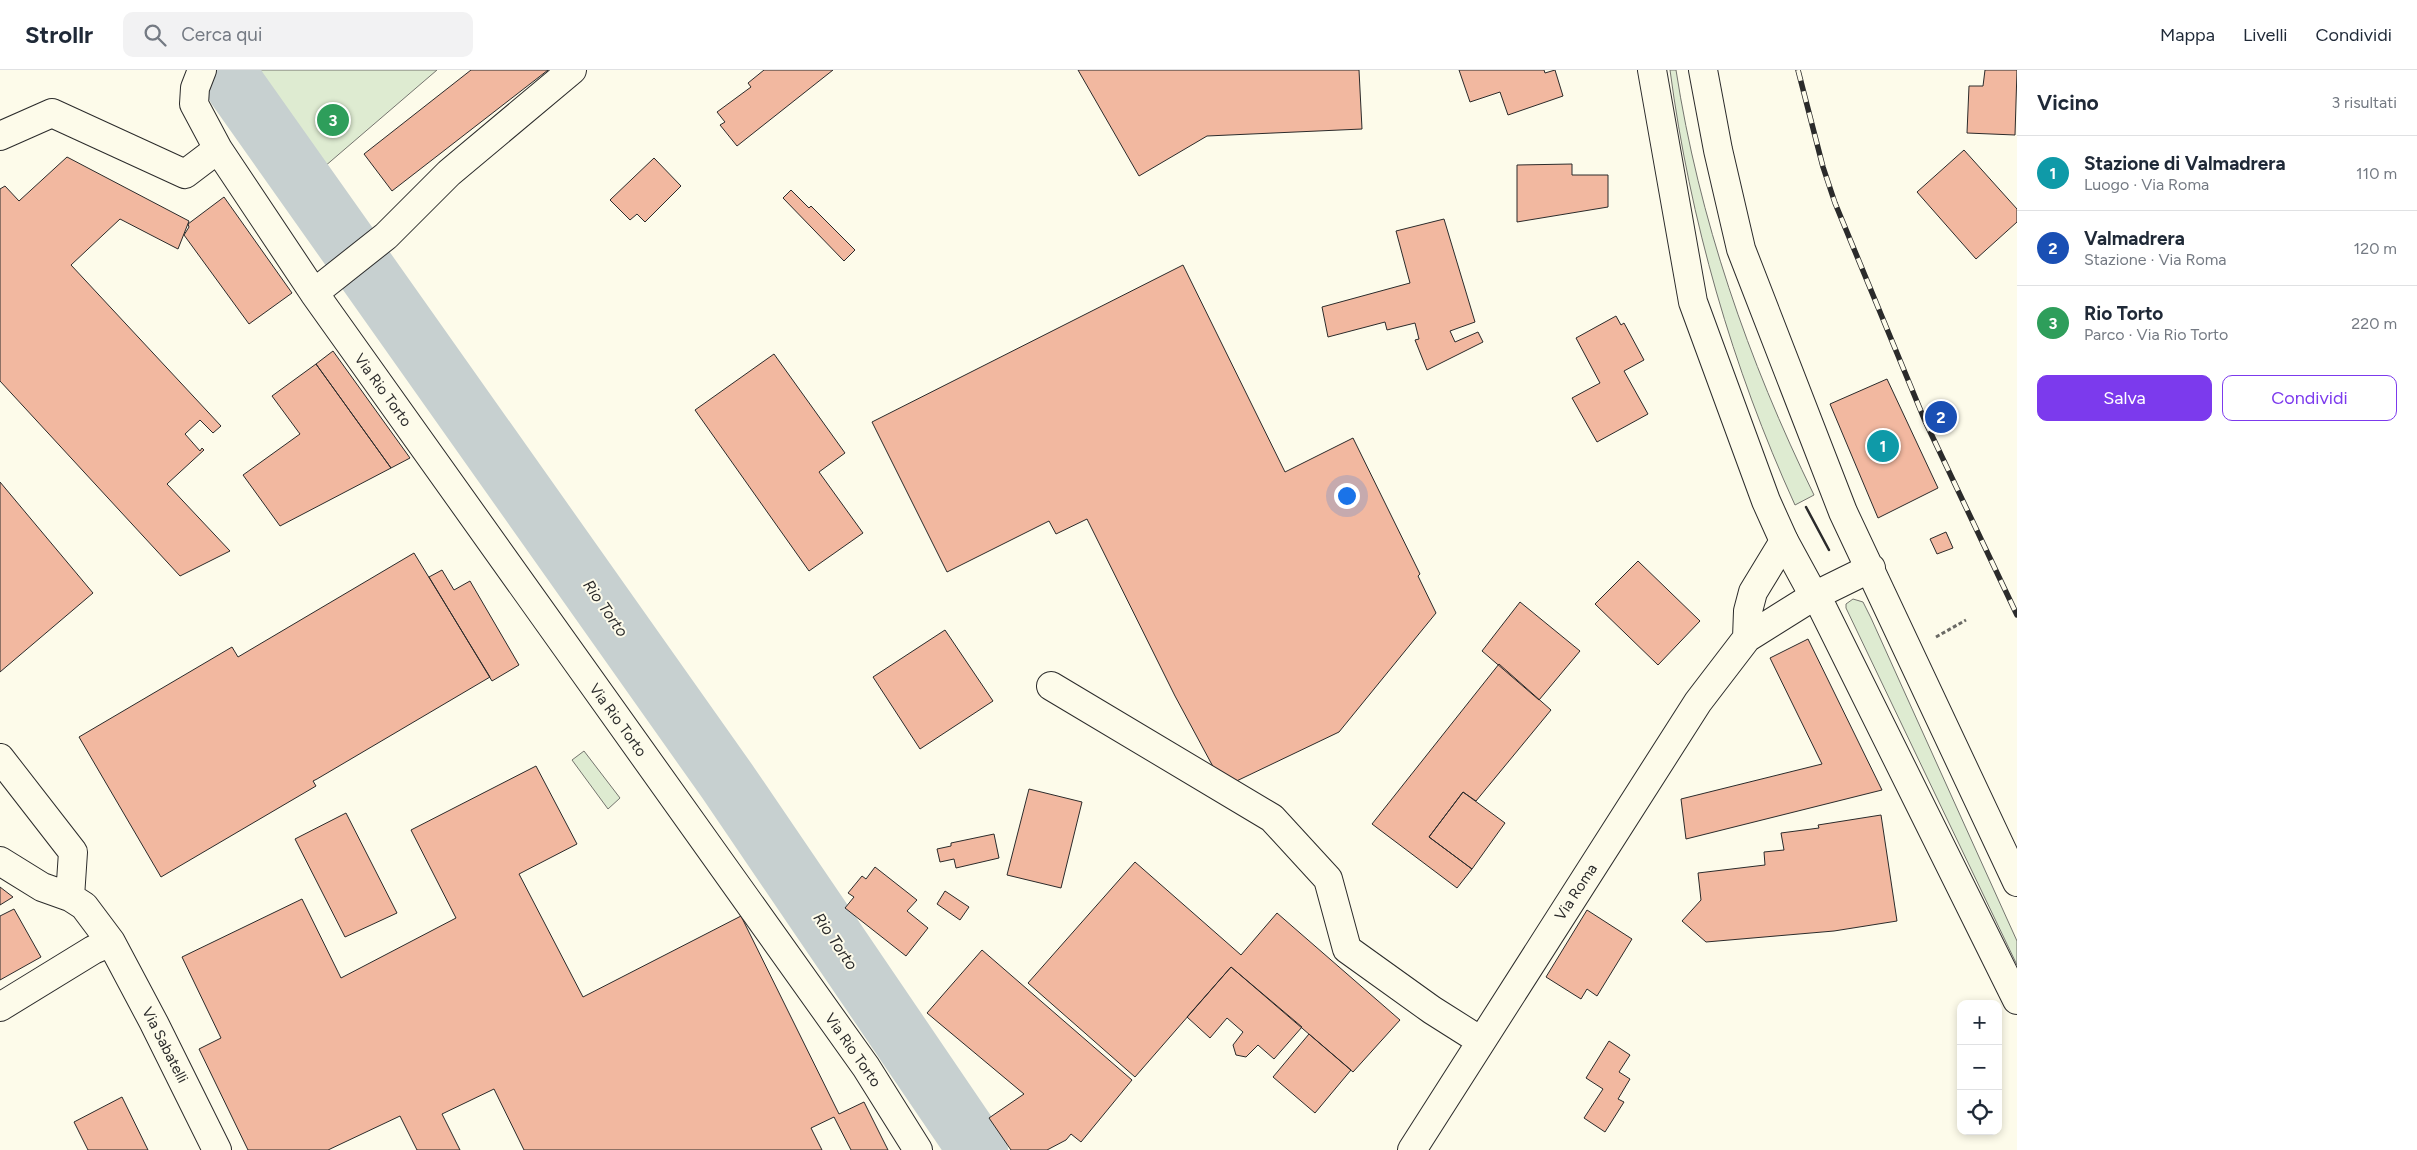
<!DOCTYPE html>
<html lang="it">
<meta charset="utf-8">
<style>
:root{--surface:#fff;--page:#f2f2f3;--text:#1f2937;--muted:#747a83;--line:#e0e1e3;--accent:#7c3aed}
body{margin:0;font-family:Figtree,sans-serif;background:var(--page);color:var(--text)}
.controls{position:absolute;right:15px;bottom:15px;display:grid;overflow:hidden;border-radius:10px;box-shadow:0 2px 8px #0003}
.controls button{width:45px;height:45px;display:grid;place-items:center;padding:0;border:0;border-bottom:1px solid var(--line);background:var(--surface);color:var(--text);font:25px sans-serif}
.you{position:absolute;left:1346px;top:425px;width:18px;height:18px;margin:-12px;border:4px solid #fff;border-radius:50%;background:#1a73e8;box-shadow:0 0 0 8px #1a73e833}
.badge{display:grid;place-items:center;width:32px;height:32px;border-radius:50%;background:var(--accent);color:#fff;font-size:16px;font-weight:700}
.pin{position:absolute;translate:-50% -50%;border:2px solid #fff;box-shadow:0 1px 5px #0006}
.list{margin:0;padding:0;list-style:none}
h2{display:flex;justify-content:space-between;align-items:center;height:65px;margin:0;padding:0 20px;font-size:21px}
h2 small{font-size:16px;font-weight:400;color:var(--muted)}
.list li{display:grid;grid-template-columns:32px 1fr auto;gap:15px;align-items:center;box-sizing:border-box;height:75px;padding:0 20px;border-top:1px solid var(--line)}
.list b{display:block;font-size:19px;white-space:nowrap}
.list p{margin:0;font-size:16px;white-space:nowrap;color:var(--muted)}
.list em{font-size:16px;font-style:normal;color:var(--muted)}
.actions{display:flex;gap:10px;padding:15px 20px}
.actions a{flex:1;padding:11px 0;border:1px solid var(--accent);border-radius:10px;text-align:center;font-size:18px;color:var(--accent)}
.actions .main{background:var(--accent);color:#fff}
.icon{flex:none;width:28px;height:28px;fill:none;stroke:currentColor;stroke-width:2;stroke-linecap:round;stroke-linejoin:round}
.map{position:relative;flex:none;width:2017px;height:1080px;overflow:hidden}
header{display:flex;align-items:center;gap:30px;box-sizing:border-box;height:70px;padding:0 25px;background:var(--surface);border-bottom:1px solid var(--line)}
header strong{font-size:24px}
nav{display:flex;gap:28px;margin-inline-start:auto;font-size:18px}
.search{width:350px;height:45px;background:var(--page);display:flex;align-items:center;gap:12px;box-sizing:border-box;padding:0 18px;border-radius:10px;color:var(--muted);font-size:19px}
main{display:flex}
aside{flex:1;background:var(--surface)}
.map>svg:first-child{display:block}
.green{fill:#deebd1;stroke:#74746e}
.lines{fill:none;stroke-linecap:round;stroke-linejoin:round}
.river{stroke:#c7d0d0;stroke-width:60}
.building{fill:#f2b8a0;stroke:#2b2b2b}
.minor-casing{stroke:#2b2b2b;stroke-width:30}
.major-casing{stroke:#2b2b2b;stroke-width:30}
.path{stroke:#6a6964;stroke-width:3;stroke-dasharray:4 2.5;stroke-linecap:butt}
.minor{stroke:#fdfbea;stroke-width:28}
.major{stroke:#fdfbea;stroke-width:28}
.rail-casing{stroke:#2b2b2b;stroke-width:5.5}
.rail{stroke:#fdfbea;stroke-width:4;stroke-dasharray:11;stroke-linecap:butt}
.wall{stroke:#2b2b2b;stroke-width:2.5}
.labels{text-anchor:middle;stroke-width:4;stroke-linejoin:round;paint-order:stroke}
.street-label{font-size:15px;fill:#2b2b2b;stroke:#fdfbea}
.water-label{font-size:16px;font-style:italic;fill:#2b2b2b;stroke:#fdfbea}
</style>
<header>
<strong>Strollr</strong>
<div class="search"><svg class="icon" aria-label="search" viewBox="0 0 24 24"><circle cx="10" cy="10" r="6"/><path d="M15 15l6 6"/></svg>Cerca qui</div>
<nav><a>Mappa</a><a>Livelli</a><a>Condividi</a></nav>
</header>
<main>
<div class="map">
<svg width="2017" height="1080" viewBox="0 0 2017 1080">
<rect width="100%" height="100%" fill="#fdfbea"/>
<!-- green -->
<path class="green" d="M253,0H437L324,97L252,3Z
M1670,0H1676C1699,149 1748,290 1814,425L1795,435C1732,297 1690,150 1670,0Z
M1853,529L1863,532L1871,548L2017,871V895L1846,538V534Z
M584,681L620,728L608,739L572,690Z"/>
<g class="lines">
<!-- river -->
<path class="river" d="M227,0L237,18L727,711L978,1080"/>
</g>
<!-- building -->
<path class="building" d="M471,0H548L392,121L364,84Z
M764,0H833L737,76L720,55L725,52L717,42L751,17L748,13Z
M1078,0H1359L1362,59L1207,66L1139,106Z
M1459,0H1544L1545,3L1555,0L1563,26L1508,45L1500,22L1470,32Z
M1985,0H2017L2015,65L1967,63L1969,16H1983Z
M1964,80L2017,139V152L1976,189L1917,122Z
M67,87L189,151L178,179L120,149L71,195L221,356L213,363L200,350L185,364L200,381L202,378L204,380L167,414L230,481L180,506L0,311V119L5,116L19,131Z
M654,88L681,116L645,152L637,144L630,150L610,130Z
M1572,94V105H1608V137L1517,152V95Z
M791,120L809,138L811,136L855,180L844,191L783,128Z
M224,127L292,223L249,254L184,165L189,157L188,154Z
M1444,149L1475,252L1450,261L1455,272L1478,262L1483,272L1427,300L1415,270L1419,269L1415,253L1387,260L1385,252L1328,267L1322,237L1410,213L1396,161Z
M1183,195L1285,402L1353,368L1420,504L1418,506L1436,543L1339,662L1224,717L1175,626L1087,449L1056,464L1049,451L947,502L872,352Z
M1616,246L1621,255L1624,253L1644,290L1624,301L1648,344L1597,372L1572,328L1600,313L1576,268Z
M333,281L410,388L391,398L316,294Z
M774,284L845,383L819,402L863,463L809,501L695,340Z
M316,294L391,398L280,456L243,405L300,364L272,326Z
M1887,309L1938,418L1878,448L1830,334Z
M0,412L93,523L0,602Z
M1946,462L1953,478L1937,484L1930,469Z
M414,483L490,607L317,709L313,711L316,716L161,807L79,667L232,577L238,587Z
M1638,491L1700,551L1658,595L1595,534Z
M442,500L454,520L470,511L519,595L492,611L429,507Z
M1520,532L1580,581L1539,630L1482,581Z
M945,560L993,631L920,679L873,607Z
M1808,569L1882,720L1686,769L1681,729L1822,694L1770,588Z
M1499,594L1551,640L1476,731L1463,722L1429,767L1472,799L1457,818L1372,754Z
M536,696L577,774L519,804L583,927L741,846L839,1044L864,1032L888,1080H851L834,1047L811,1058L822,1080H524L494,1019L442,1044L460,1080H417L400,1046L328,1080H248L199,979L221,968L182,887L302,829L341,908L456,848L411,760Z
M1029,719L1082,732L1061,818L1007,805Z
M1463,722L1505,753L1472,799L1429,767Z
M346,743L397,843L345,867L295,769Z
M1881,745L1897,851L1834,861L1706,872L1682,851L1701,830L1698,803L1765,795L1764,782L1784,780L1781,763L1819,758L1818,755Z
M994,764L999,788L956,798L954,789L940,792L937,779L951,776V773Z
M1135,792L1241,885L1277,843L1400,950L1353,1002L1231,897L1135,1007L1028,913Z
M875,797L917,830L907,841L928,858L906,886L845,838L854,827L848,823L862,806L866,809Z
M0,817L13,827L0,835Z
M945,821L969,837L960,850L937,834Z
M14,839L41,887L0,910V846Z
M1587,840L1632,869L1597,926L1587,919L1581,929L1546,907Z
M982,880L1132,1010L1081,1072L1071,1064L1066,1070L1047,1080H1011L989,1048L1024,1024L927,943Z
M1231,897L1302,957L1274,989L1258,975L1246,987L1236,985L1233,975L1243,962L1227,948L1210,968L1187,947Z
M1309,964L1351,1000L1315,1043L1273,1007Z
M1609,971L1630,985L1619,1002L1630,1009L1618,1029L1624,1032L1605,1062L1584,1048L1603,1019L1586,1008Z
M122,1027L148,1080H88L74,1052Z"/>
<g class="lines">
<defs>
<path id="minor" d="M202,0L195,18L194,34L218,79L314,223L866,997L918,1080
M0,66L52,43L185,104L218,79
M314,223L386,166L449,103L572,0
M1747,568L1748,541L1753,522L1784,471
M1051,616L1272,748L1328,809L1347,879L1432,940L1481,971
M0,688L73,782L70,827
M0,791L42,817L70,827L84,836L111,872L154,953L217,1080
M0,937L93,880L111,872
M1412,1080L1698,632L1747,568L1814,526"/>
<path id="major" d="M1652,0L1693,232L1766,431L1784,471L1814,526L1820,533L2017,930
M1703,0L1718,80L1741,179L1843,442L2017,812
M1814,526L1871,498"/>
</defs>
<!-- minor casing -->
<use href="#minor" class="minor-casing"/>
<!-- major casing -->
<use href="#major" class="major-casing"/>
<!-- path -->
<path class="path" d="M1936,567L1966,550"/>
<!-- minor -->
<use href="#minor" class="minor"/>
<!-- major -->
<use href="#major" class="major"/>
<defs>
<path id="rail" d="M1798,0L1823,97L1835,133L1925,351L2017,545"/>
</defs>
<!-- rail casing -->
<use href="#rail" class="rail-casing"/>
<!-- rail -->
<use href="#rail" class="rail"/>
<!-- wall -->
<path class="wall" d="M1806,437L1829,480"/>
</g>
<g class="labels">
<!-- street labels -->
<g class="street-label">
<text transform="translate(383 320) rotate(54)" y="5">Via Rio Torto</text>
<text transform="translate(618 650) rotate(54)" y="5">Via Rio Torto</text>
<text transform="translate(1576 822) rotate(-57)" y="5">Via Roma</text>
<text transform="translate(165 975) rotate(63)" y="5">Via Sabatelli</text>
<text transform="translate(853 980) rotate(55)" y="5">Via Rio Torto</text>
</g>
<!-- water labels -->
<g class="water-label">
<text transform="translate(606 538) rotate(55)" y="6">Rio Torto</text>
<text transform="translate(836 871) rotate(56)" y="6">Rio Torto</text>
</g>
</g>
</svg>
<div class="controls">
<button>+</button>
<button>−</button>
<button><svg class="icon" aria-label="locate" viewBox="0 0 24 24"><circle cx="12" cy="12" r="6"/><path d="M12 2v4M12 18v4M2 12h4M18 12h4"/></svg></button>
</div>
<div class="you"></div>
<div class="pin badge" style="left:1883px;top:376px;background:#0f9aa8">1</div>
<div class="pin badge" style="left:1941px;top:347px;background:#1a4fb4">2</div>
<div class="pin badge" style="left:333px;top:50px;background:#2e9e5b">3</div>
</div>
<aside>
<h2>Vicino<small>3 risultati</small></h2>
<ul class="list">
<li><span class="badge" style="background:#0f9aa8">1</span><div><b>Stazione di Valmadrera</b><p>Luogo · Via Roma</p></div><em>110 m</em></li>
<li><span class="badge" style="background:#1a4fb4">2</span><div><b>Valmadrera</b><p>Stazione · Via Roma</p></div><em>120 m</em></li>
<li><span class="badge" style="background:#2e9e5b">3</span><div><b>Rio Torto</b><p>Parco · Via Rio Torto</p></div><em>220 m</em></li>
</ul>
<div class="actions"><a class="main">Salva</a><a>Condividi</a></div>
</aside>
</main>
